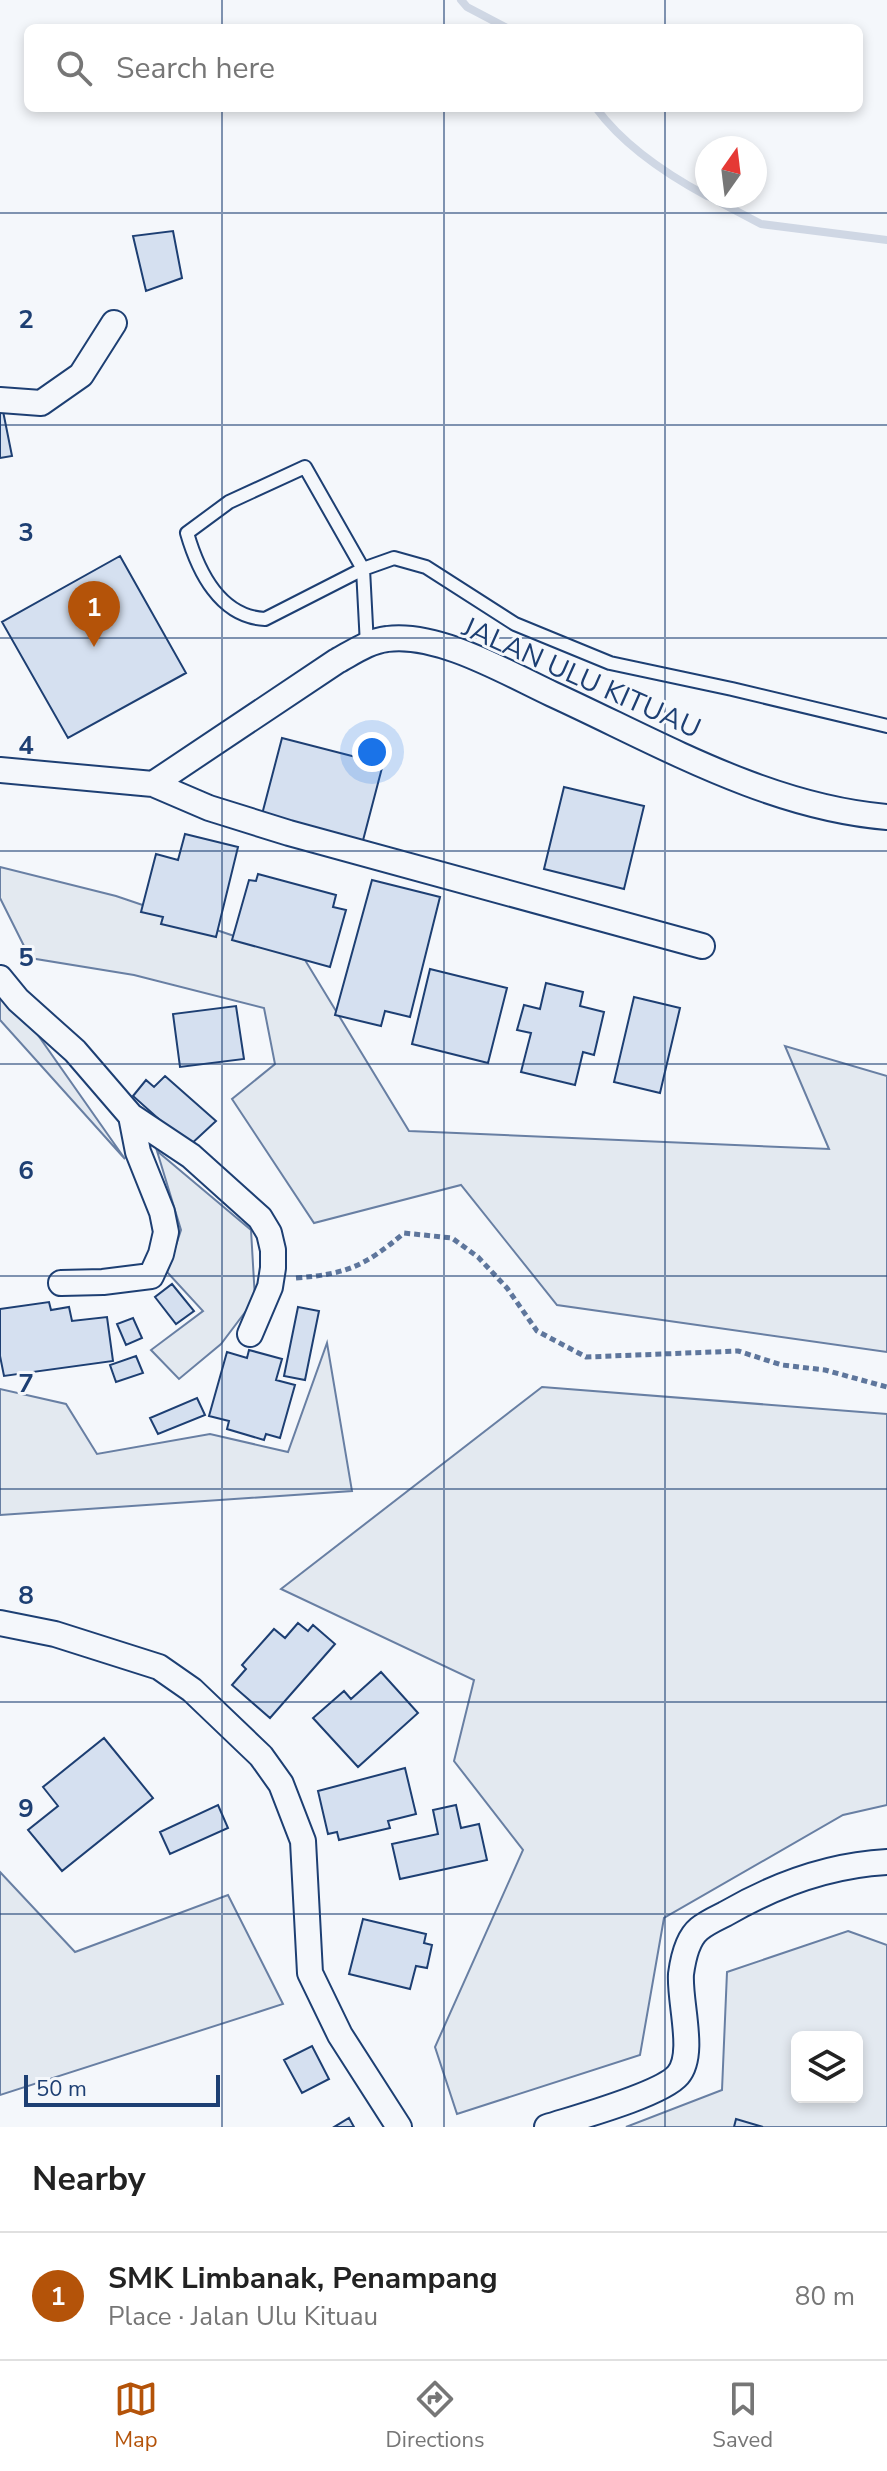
<!DOCTYPE html>
<meta charset="utf-8">
<style>
:root{--surface:#fff;--page:#f2f2f2;--text:#222;--muted:#767676;--line:#e0e0e0;--accent:#b45309}
body{margin:0;font-family:"Nunito Sans",sans-serif;background:var(--page);color:var(--text)}
.controls{position:absolute;right:24px;bottom:24px;display:grid;overflow:hidden;border-radius:12px;box-shadow:0 4px 12px #0003}
.controls button{width:72px;height:72px;display:grid;place-items:center;padding:0;border:0;border-bottom:2px solid var(--line);background:var(--surface);color:var(--text);font:40px sans-serif}
.compass{position:absolute;left:695px;top:136px;width:72px;height:72px;border-radius:50%;background:var(--surface);box-shadow:0 4px 12px #0003;rotate:14deg}
.scale{position:absolute;left:24px;bottom:20px;width:196px;box-sizing:border-box;padding-left:8px;border:4px solid #1d3f73;border-top:0;font-size:22px;line-height:28px;white-space:nowrap;color:#1d3f73;-webkit-text-stroke:6px #f4f7fb;paint-order:stroke}
.you{position:absolute;left:372px;top:752px;width:28px;height:28px;margin:-20px;border:6px solid #fff;border-radius:50%;background:#1a73e8;box-shadow:0 0 0 12px #1a73e833}
.badge{display:grid;place-items:center;width:52px;height:52px;border-radius:50%;background:var(--accent);color:#fff;font-size:26px;font-weight:700}
.pin{position:absolute;translate:-50% -66px;filter:drop-shadow(0 2px 4px #0008)}
.pin::after{content:'';position:absolute;top:42px;width:28px;height:24px;background:inherit;clip-path:polygon(0 0,100% 0,50% 100%)}
.list{margin:0;padding:0;list-style:none}
h2{display:flex;justify-content:space-between;align-items:center;height:104px;margin:0;padding:0 32px;font-size:34px}
h2 small{font-size:26px;font-weight:400;color:var(--muted)}
.list li{display:grid;grid-template-columns:52px 1fr auto;gap:24px;align-items:center;box-sizing:border-box;height:128px;padding:0 32px;border-top:2px solid var(--line)}
.list b{display:block;font-size:30px;white-space:nowrap}
.list p{margin:0;font-size:26px;white-space:nowrap;color:var(--muted)}
.list em{font-size:26px;font-style:normal;color:var(--muted)}
.icon{flex:none;width:44px;height:44px;fill:none;stroke:currentColor;stroke-width:2;stroke-linecap:round;stroke-linejoin:round}
.map{position:relative;flex:none;width:887px;height:2127px;overflow:hidden}
.search{position:absolute;background:var(--surface);box-shadow:0 4px 12px #0003;left:24px;right:24px;top:24px;height:88px;display:flex;align-items:center;gap:20px;box-sizing:border-box;padding:0 28px;border-radius:12px;color:var(--muted);font-size:30px}
.sheet{height:232px;background:var(--surface)}
nav{display:flex;justify-content:space-around;align-items:center;box-sizing:border-box;height:112px;border-top:2px solid var(--line);background:var(--surface);font-size:22px;color:var(--muted)}
nav a{display:grid;justify-items:center;gap:4px}
nav .on{color:var(--accent)}
.map>svg:first-child{display:block}
.green{fill:#e3e9f0;stroke:#687fa3;stroke-width:2;fill-rule:evenodd}
.lines{fill:none;stroke-linecap:round;stroke-linejoin:round}
.stream{stroke:#cfd7e4;stroke-width:8}
.building{fill:#d5e0f0;stroke:#1d3f73;stroke-width:2}
.lane-casing{stroke:#1d3f73;stroke-width:16}
.street-casing{stroke:#1d3f73;stroke-width:28}
.path{stroke:#5e769c;stroke-width:5;stroke-dasharray:6 4;stroke-linecap:butt}
.lane{stroke:#f4f7fb;stroke-width:12}
.street{stroke:#f4f7fb;stroke-width:24}
.grid{fill:none;stroke:#1d3f73;stroke-width:2;stroke-opacity:0.55}
.labels{text-anchor:middle;stroke-width:6;stroke-linejoin:round;paint-order:stroke}
.street-label{font-size:28px;fill:#1d3f73;stroke:#f4f7fb}
.grid-label{font-size:26px;text-anchor:middle;font-weight:bold;fill:#1d3f73;stroke:#f4f7fb;stroke-width:6;stroke-linejoin:round;paint-order:stroke}
</style>
<div class="map">
<svg width="887" height="2127" viewBox="0 0 887 2127">
<rect width="100%" height="100%" fill="#f4f7fb"/>
<!-- green -->
<path class="green" d="M0,867L116,896L305,960L409,1131L829,1149L785,1046L887,1076V1352L557,1305L461,1185L314,1223L232,1099L275,1064L264,1008L134,975L30,958L0,898Z
M0,981L125,1159L0,1020Z
M157,1151L251,1230L255,1299L221,1344L179,1379L151,1350L203,1311L167,1272L181,1230Z
M327,1343L352,1491L0,1515V1389L66,1404L97,1454L210,1434L288,1452Z
M542,1387L887,1414V1805L843,1815L664,1918L640,2055L457,2114L435,2047L523,1850L454,1761L474,1680L281,1589Z
M0,1872L75,1952L228,1895L283,2004L0,2095Z
M848,1931L887,1945V2127H626L722,2090L727,1972ZM797,2037H857V2097H797Z"/>
<g class="lines">
<!-- stream -->
<path class="stream" d="M461,0L467,7L507,28
M596,108C624,146 666,174 707,196
M708,196L761,224L887,240"/>
</g>
<!-- building -->
<path class="building" d="M173,231L182,278L146,291L133,236Z
M0,411H3L12,456L0,458Z
M120,556L186,673L68,738L2,622Z
M282,738L383,764L361,848L260,822Z
M564,787L644,806L624,889L544,869Z
M185,834L238,847L216,937L161,924L163,917L141,912L156,854L178,860Z
M258,874L336,895L333,907L346,910L330,967L232,940L249,880L256,881Z
M372,880L440,897L410,1017L385,1011L381,1026L335,1015Z
M430,969L507,988L488,1063L412,1044Z
M546,983L583,992L580,1006L604,1012L594,1055L583,1052L575,1085L521,1072L531,1033L517,1030L524,1005L540,1009Z
M634,997L680,1008L660,1093L614,1082Z
M236,1006L244,1059L180,1067L173,1014Z
M165,1076L216,1121L188,1147L156,1125L160,1120L133,1096L146,1080L154,1087Z
M172,1284L194,1311L176,1324L155,1297Z
M49,1302L51,1310L69,1307L72,1321L107,1317L113,1361L4,1376L0,1356V1309Z
M298,1307L319,1311L305,1380L284,1376Z
M133,1318L142,1338L126,1345L117,1324Z
M249,1350L282,1359L276,1380L295,1385L280,1438L266,1434L264,1440L227,1429L229,1421L209,1416L227,1352L247,1358Z
M136,1356L143,1373L116,1382L110,1365Z
M197,1398L205,1415L158,1434L150,1418Z
M298,1623L308,1631L313,1625L335,1644L270,1718L232,1685L246,1669L242,1665L274,1629L285,1638Z
M381,1672L418,1713L358,1767L313,1718L344,1691L351,1699Z
M104,1738L153,1798L62,1871L28,1830L58,1806L43,1787Z
M405,1768L416,1814L388,1821L390,1828L339,1840L337,1832L328,1834L318,1791Z
M218,1805L228,1828L170,1854L160,1832Z
M456,1805L461,1828L479,1824L487,1860L400,1879L392,1844L438,1834L433,1810Z
M363,1919L426,1934L424,1943L432,1945L427,1968L416,1966L410,1989L349,1974Z
M312,2046L329,2079L302,2093L284,2060Z
M349,2118L354,2127H334Z
M736,2119L763,2127H734Z"/>
<g class="lines">
<defs>
<path id="lane" d="M367,645L363,569L265,619C220,617 198,571 187,533L229,502L305,467L363,569L394,558L426,567L515,624L610,663L732,689L887,726"/>
<path id="street" d="M0,400L41,403L81,375L114,323
M0,770L153,784L337,661C352,653 369,641 387,639C438,632 507,673 552,694C659,743 767,807 887,817
M153,784L209,808L289,833L702,946
M0,978L18,1000L75,1051L131,1116L191,1156L260,1218L269,1233L273,1250V1268L270,1287L250,1334
M61,1283L103,1282L151,1276L161,1254L166,1232L162,1212L138,1152L131,1116
M0,1623L55,1634L159,1667L192,1690L261,1756L281,1784L303,1841L310,1973L340,2035L399,2127
M547,2127C575,2118 661,2095 678,2075C696,2054 679,2002 681,1974C683,1959 687,1939 699,1929C706,1923 717,1918 725,1914C775,1885 830,1865 887,1862"/>
</defs>
<!-- lane casing -->
<use href="#lane" class="lane-casing"/>
<!-- street casing -->
<use href="#street" class="street-casing"/>
<!-- path -->
<path class="path" d="M296,1278C347,1274 365,1266 404,1233L452,1238L478,1257L507,1288L537,1331L586,1357L738,1351L782,1365L825,1370L887,1387"/>
<!-- lane -->
<use href="#lane" class="lane"/>
<!-- street -->
<use href="#street" class="street"/>
</g>
<!-- grid -->
<path class="grid" d="M222,0V28M444,0V28M665,0V28M222,108V2127M444,108V2127M665,108V2127M0,213H887M0,425H887M0,638H887M0,851H887M0,1064H887M0,1276H887M0,1489H887M0,1702H887M0,1914H887"/>
<g class="labels">
<!-- street labels -->
<g class="street-label">
<text transform="translate(582 677) rotate(24)" y="10">JALAN ULU KITUAU</text>
</g>
</g>
<g class="grid-label">
<text x="26" y="328">2</text>
<text x="26" y="541">3</text>
<text x="26" y="754">4</text>
<text x="26" y="966">5</text>
<text x="26" y="1179">6</text>
<text x="26" y="1392">7</text>
<text x="26" y="1604">8</text>
<text x="26" y="1817">9</text>
</g>
</svg>
<div class="controls">
<button><svg class="icon" aria-label="layers" viewBox="0 0 24 24"><path d="M12 4l9 5-9 5-9-5zM3 14l9 5 9-5"/></svg></button>
</div>
<svg class="compass" viewBox="-18 -18 36 36"><path d="M0-13l5 13h-10z" fill="#e53935"/><path d="M0 13l5-13h-10z" fill="#767676"/></svg>
<div class="scale">50 m</div>
<div class="you"></div>
<div class="pin badge" style="left:94px;top:647px">1</div>
<div class="search"><svg class="icon" aria-label="search" viewBox="0 0 24 24"><circle cx="10" cy="10" r="6"/><path d="M15 15l6 6"/></svg>Search here</div>
</div>
<section class="sheet">
<h2>Nearby<small></small></h2>
<ul class="list">
<li><span class="badge">1</span><div><b>SMK Limbanak, Penampang</b><p>Place · Jalan Ulu Kituau</p></div><em>80 m</em></li>
</ul>
</section>
<nav>
<a class="on"><svg class="icon" aria-label="map" viewBox="0 0 24 24"><path d="M3 6l6-2 6 2 6-2v14l-6 2-6-2-6 2zM9 4v14M15 6v14"/></svg>Map</a>
<a><svg class="icon" aria-label="directions" viewBox="0 0 24 24"><path d="M12 3l9 9-9 9-9-9zM9 14v-3h6M13 9l2 2-2 2"/></svg>Directions</a>
<a><svg class="icon" aria-label="saved" viewBox="0 0 24 24"><path d="M7 4h10v16l-5-4-5 4z"/></svg>Saved</a>
</nav>
